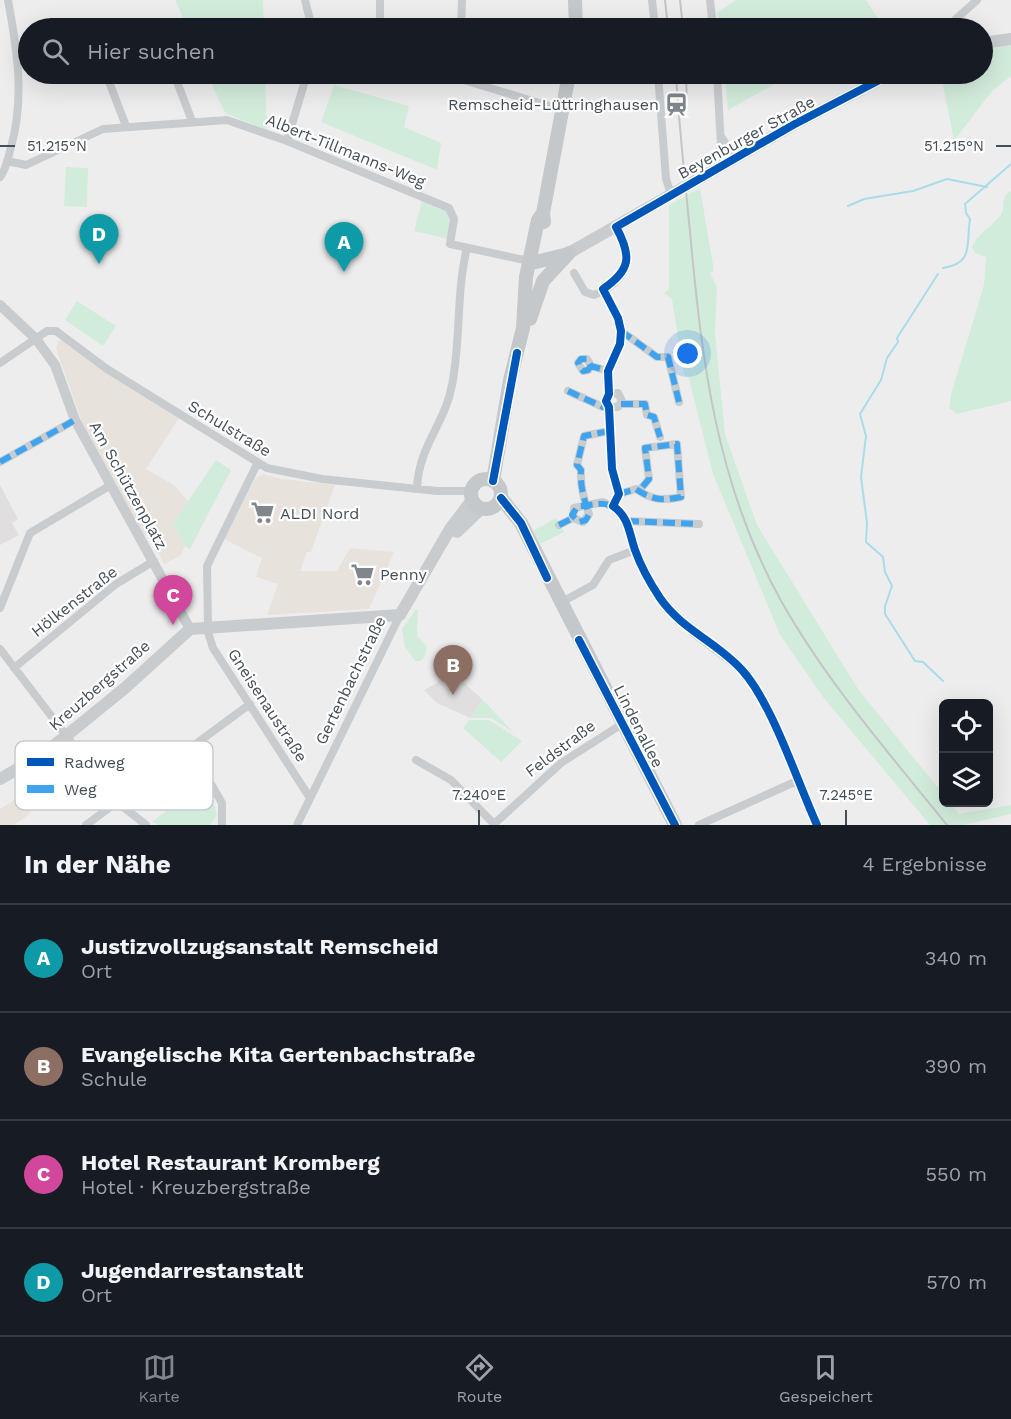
<!DOCTYPE html>
<html lang="de">
<meta charset="utf-8">
<style>
:root{--surface:#171b24;--page:#242831;--text:#f1f3f6;--muted:#9ea1a6;--line:#363941;--accent:#80868c}
body{margin:0;font-family:"Work Sans",sans-serif;background:var(--page);color:var(--text)}
.controls{position:absolute;right:18px;bottom:18px;display:grid;overflow:hidden;border-radius:9px;box-shadow:0 6px 24px #0002}
.controls button{width:54px;height:54px;display:grid;place-items:center;padding:0;border:0;border-bottom:2px solid var(--line);background:var(--surface);color:var(--text);font:30px sans-serif}
.you{position:absolute;left:688px;top:354px;width:21px;height:21px;margin:-15px;border:4px solid #fff;border-radius:50%;background:#1a73e8;box-shadow:0 0 0 9px #1a73e833}
.badge{display:grid;place-items:center;width:39px;height:39px;border-radius:50%;background:var(--accent);color:#fff;font-size:20px;font-weight:700}
.pin{position:absolute;translate:-50% -50px;filter:drop-shadow(0 2px 3px #0008)}
.pin::after{content:'';position:absolute;top:32px;width:21px;height:18px;background:inherit;clip-path:polygon(0 0,100% 0,50% 100%)}
.list{margin:0;padding:0;list-style:none}
h2{display:flex;justify-content:space-between;align-items:center;height:78px;margin:0;padding:0 24px;font-size:26px}
h2 small{font-size:20px;font-weight:400;color:var(--muted)}
.list li{display:grid;grid-template-columns:39px 1fr auto;gap:18px;align-items:center;box-sizing:border-box;height:108px;padding:0 24px;border-top:2px solid var(--line)}
.list b{display:block;font-size:22px;white-space:nowrap}
.list p{margin:0;font-size:20px;white-space:nowrap;color:var(--muted)}
.list em{font-size:20px;font-style:normal;color:var(--muted)}
.icon{flex:none;width:33px;height:33px;fill:none;stroke:currentColor;stroke-width:2;stroke-linecap:round;stroke-linejoin:round}
.map{position:relative;flex:none;width:1011px;height:825px;overflow:hidden}
.search{position:absolute;background:var(--surface);box-shadow:0 6px 24px #0002;left:18px;right:18px;top:18px;height:66px;display:flex;align-items:center;gap:15px;box-sizing:border-box;padding:0 21px;border-radius:33px;color:var(--muted);font-size:22px}
.sheet{height:510px;background:var(--surface)}
nav{display:flex;justify-content:space-around;align-items:center;box-sizing:border-box;height:84px;border-top:2px solid var(--line);background:var(--surface);font-size:16px;color:var(--muted)}
nav a{display:grid;justify-items:center;gap:3px}
nav .on{color:var(--accent)}
.map>svg:first-child{display:block}
.commercial{fill:#e7e3dc}
.education{fill:#e0dede}
.green{fill:#d2ecdb}
.lines{fill:none;stroke-linecap:round;stroke-linejoin:round}
.stream{stroke:#a8dce8;stroke-width:2}
.minor{stroke:#c9ccce;stroke-width:8}
.tertiary{stroke:#c9ccce;stroke-width:10}
.secondary{stroke:#c9cccf;stroke-width:12}
.primary{stroke:#c4c8cb;stroke-width:14}
.rail{stroke:#c3c5c7;stroke-width:2}
.quiet{stroke:#3fa4ed;stroke-width:6;stroke-dasharray:12 6;stroke-linecap:butt}
.cycleway-casing{stroke:#fff;stroke-width:11}
.cycleway{stroke:#0057b8;stroke-width:8}
.ticks{fill:none;stroke:#454f58;stroke-width:2}
.labels{text-anchor:middle;stroke-width:4.5;stroke-linejoin:round;paint-order:stroke}
.poi-label{font-size:16px;fill:#454f58;stroke:#fff;text-anchor:start}
.street-label{font-size:16px;fill:#454f58;stroke:#fff}
.key{fill:#fff;stroke:#c7cacd;stroke-width:1.5}
.key-label{font-size:16px;fill:#454f58}
.ticks-label{font-size:15px;text-anchor:middle;fill:#454f58;stroke:#fff;stroke-width:4.5;stroke-linejoin:round;paint-order:stroke}
</style>
<div class="map">
<svg width="1011" height="825" viewBox="0 0 1011 825">
<rect width="100%" height="100%" fill="#eeeded"/>
<!-- commercial -->
<path class="commercial" d="M63,340L179,418L146,469L174,485L188,501L173,523L185,546L180,556L164,564L148,534L144,536L82,422L56,349L58,341Z
M263,474L282,479L335,485L311,552H307L300,571H337L350,548L394,552L369,609L267,615L278,584L256,577L262,558L224,539L255,479Z
M19,797L31,813L14,825H0V809Z"/>
<!-- education -->
<path class="education" d="M0,485L18,519L12,523L19,535L0,545Z
M449,669L483,700L470,718L437,703L424,690L437,683Z"/>
<!-- green -->
<path class="green" d="M175,0H263L264,28H188Z
M736,0H866L880,22L868,28H838L834,22L822,28H722L717,13Z
M1011,43V76L992,91L954,141L941,74H982L983,48Z
M207,74H265L267,130L225,113Z
M725,74H793L728,110Z
M334,85L409,106L404,127L441,143L437,170L321,122Z
M66,167L88,168L87,207L64,206Z
M700,188L714,271L710,273L717,287L715,333L725,434L757,525L858,689L943,794L944,802L950,803L959,814L1011,805V814L964,825H930L823,697L780,635L713,474L688,375L685,376L680,357L676,352L680,350L672,299L664,293L669,289V205Z
M1011,191V401L957,414L949,408L951,394L984,285L986,257L975,253L972,247C977,234 991,227 1000,216C1007,208 999,196 1011,191Z
M422,201L447,210L450,215L448,239L414,231Z
M77,301L116,326L103,346L65,320Z
M216,460L231,470L190,549L185,546L173,523Z
M556,518L564,532L540,544L533,531Z
M416,609L418,610L417,636L427,646L425,656L420,661H415L405,647L402,629Z
M483,700L513,732L491,718H470Z
M469,720H489L522,741L501,762L463,728Z
M184,759H189L192,764L212,796L217,816L210,825H159L152,822L195,789L186,775L173,776L169,771Z"/>
<g class="lines">
<!-- stream -->
<path class="stream" d="M848,206L864,199L913,191L947,179L987,187
M943,268C974,263 966,245 970,219L966,213L965,204L1011,164
M938,274L897,338L898,342L887,358L881,380L860,414L866,436L861,477L867,523L866,542L883,557L885,572L892,586L885,606V614L915,661L923,662L943,681"/>
<!-- minor -->
<path class="minor" d="M305,0L312,28
M652,0L655,28
M710,0L713,28
M380,28V0
M461,28L462,0
M946,28L977,0
M106,74L126,126
M174,74L192,121
M444,74L562,110
M658,74L666,179L671,194
M717,74L721,146L726,164
M722,138L735,158
M287,141L307,74
M7,161L26,165L103,129L227,120L287,141L449,208L454,219L450,244L529,261
M0,177C7,168 8,158 11,147C25,98 17,49 8,0
M574,273L585,292L594,295C629,281 633,258 616,227
M603,289L618,318L621,331L620,344L608,371L609,394L606,401L609,407L612,469L619,494L613,506
M621,331L657,357H668L679,402
M0,363L47,331H56L107,369L267,468L322,479L437,491H471
M591,366L588,370L583,371L578,363L581,359H587L591,366L608,371
M568,391L603,407L608,406
M609,394L618,393L622,401L618,407H609
M621,404H645L647,415L654,417L660,437
M609,431L584,436L577,465L581,470C580,486 584,499 589,514L583,522L573,518L574,508L603,502L622,512L627,521L635,550L661,600L692,632L742,670L760,693L817,825
M0,462L75,420
M417,488C419,445 445,424 452,385C461,340 456,292 467,248
M619,494L636,489C652,500 662,501 681,497L677,444L645,448L649,479L639,491
M627,521L699,524
M559,525L573,518
M560,603L593,585L609,560L635,550
M0,608L30,533L111,485
M206,626L213,648L310,798
M208,626L207,566L257,464
M0,649L117,802L146,825
M14,668L116,584L154,561
M190,747L222,803V825
M416,760L451,780L494,824
M86,825L250,704
M297,825L400,615
M493,825L561,763L622,724
M699,825L797,781"/>
<!-- tertiary -->
<path class="tertiary" d="M0,305L36,339L55,365L75,420L190,629"/>
<!-- secondary -->
<path class="secondary" d="M982,43L1011,39
M569,253L793,125L891,74
M457,532L481,509
M0,779L43,754L66,736L125,688L190,629L400,615L450,529L472,500"/>
<!-- primary -->
<path class="primary" d="M575,0L576,28
M544,222L543,213L569,74
M536,262L564,255
M530,319L543,281L569,253
M471 494a15 15 0 1 1 30 0a15 15 0 1 1-30 0Z
M493,481L510,380L523,328L526,277L538,220L543,213
M501,498L521,523L675,825"/>
<!-- rail -->
<path class="rail" d="M665,0L668,28
M680,0L683,28
M676,74C679,126 685,179 690,232C702,362 716,482 780,599C826,681 888,752 947,825
M686,74L687,109"/>
<!-- quiet -->
<path class="quiet" d="M621,331L657,357H668L679,402
M591,366L588,370L583,371L578,363L581,359H587L591,366L608,371
M568,391L603,407L608,406
M621,404H645L647,415L654,417L660,437
M609,431L584,436L577,465L581,470C580,486 584,499 589,514L586,520L579,522L572,515L578,506C593,506 602,500 616,508
M0,462L75,420
M619,494L636,489C652,500 662,501 681,497L677,444L645,448L649,479L639,491
M627,521L699,524
M559,525L573,518"/>
<defs>
<path id="cycleway" d="M493,481L517,353
M501,498L521,523L547,578
M579,640L675,825
M817,825C797,781 772,703 742,670C717,642 682,630 660,598C650,583 641,567 635,550C629,533 629,517 613,506L619,494L612,469L609,407L606,401L609,394L608,371L620,344L621,331L618,318L603,289C631,270 632,256 616,227L793,125L891,74"/>
</defs>
<!-- cycleway casing -->
<use href="#cycleway" class="cycleway-casing"/>
<!-- cycleway -->
<use href="#cycleway" class="cycleway"/>
</g>
<!-- ticks -->
<path class="ticks" d="M0,146H15M996,146H1011M479,810V825M846,810V825"/>
<!-- icons -->
<defs>
<symbol id="station-bare" viewBox="-9 -9 18 18"><path d="M-3-6H3Q5-6 5-4V2Q5 4 3 4L4.5 6H3L1.5 4h-3L-3 6H-4.5L-3 4Q-5 4-5 2V-4Q-5-6-3-6ZM-3.5-4v3h7v-3ZM-3.5 1v1.5H-2V1ZM2 1v1.5H3.5V1Z" fill="#80868c" stroke="#fff" stroke-width="2.5" paint-order="stroke"/></symbol>
<symbol id="supermarket-bare" viewBox="-9 -9 18 18"><path d="M-6-5.5h2.5l.6 2H6L4.5 2H-2.5L-4.4-4H-6ZM-1.5 3.2a1.3 1.3 0 1 0 .1 0ZM3 3.2a1.3 1.3 0 1 0 .1 0Z" fill="#80868c" stroke="#fff" stroke-width="2.5" paint-order="stroke"/></symbol>
</defs>
<g fill-rule="evenodd">
<use href="#station-bare" x="660" y="88" width="33" height="33"/>
<use href="#supermarket-bare" x="246" y="496" width="33" height="33"/>
<use href="#supermarket-bare" x="346" y="558" width="33" height="33"/>
</g>
<g class="labels">
<!-- poi labels -->
<g class="poi-label">
<text x="659" y="110" text-anchor="end">Remscheid-Lüttringhausen</text>
<text x="280" y="519">ALDI Nord</text>
<text x="380" y="580">Penny</text>
</g>
<!-- street labels -->
<g class="street-label">
<text transform="translate(746 137) rotate(-29)" y="6">Beyenburger Straße</text>
<text transform="translate(346 150) rotate(22)" y="6">Albert-Tillmanns-Weg</text>
<text transform="translate(230 428) rotate(31)" y="6">Schulstraße</text>
<text transform="translate(129 485) rotate(61)" y="6">Am Schützenplatz</text>
<text transform="translate(74 601) rotate(-38)" y="6">Hölkenstraße</text>
<text transform="translate(350 680) rotate(-64)" y="6">Gertenbachstraße</text>
<text transform="translate(99 685) rotate(-41)" y="6">Kreuzbergstraße</text>
<text transform="translate(268 705) rotate(57)" y="6">Gneisenaustraße</text>
<text transform="translate(639 726) rotate(63)" y="6">Lindenallee</text>
<text transform="translate(560 748) rotate(-37)" y="6">Feldstraße</text>
</g>
</g>
<!-- legend -->
<rect x="15" y="741" width="198" height="69" rx="9" class="key"/>
<rect x="27" y="758" width="27" height="8" fill="#0057b8"/>
<rect x="27" y="785" width="27" height="8" fill="#3fa4ed"/>
<g class="key-label">
<text x="64" y="768">Radweg</text>
<text x="64" y="795">Weg</text>
</g>
<g class="ticks-label">
<text x="57" y="151">51.215°N</text>
<text x="954" y="151">51.215°N</text>
<text x="479" y="800">7.240°E</text>
<text x="846" y="800">7.245°E</text>
</g>
</svg>
<div class="controls">
<button><svg class="icon" aria-label="locate" viewBox="0 0 24 24"><circle cx="12" cy="12" r="6"/><path d="M12 2v4M12 18v4M2 12h4M18 12h4"/></svg></button>
<button><svg class="icon" aria-label="layers" viewBox="0 0 24 24"><path d="M12 4l9 5-9 5-9-5zM3 14l9 5 9-5"/></svg></button>
</div>
<div class="you"></div>
<div class="pin badge" style="left:344px;top:272px;background:#0f9aa8">A</div>
<div class="pin badge" style="left:453px;top:695px;background:#8d6e63">B</div>
<div class="pin badge" style="left:173px;top:625px;background:#d1479c">C</div>
<div class="pin badge" style="left:99px;top:264px;background:#0f9aa8">D</div>
<div class="search"><svg class="icon" aria-label="search" viewBox="0 0 24 24"><circle cx="10" cy="10" r="6"/><path d="M15 15l6 6"/></svg>Hier suchen</div>
</div>
<section class="sheet">
<h2>In der Nähe<small>4 Ergebnisse</small></h2>
<ul class="list">
<li><span class="badge" style="background:#0f9aa8">A</span><div><b>Justizvollzugsanstalt Remscheid</b><p>Ort</p></div><em>340 m</em></li>
<li><span class="badge" style="background:#8d6e63">B</span><div><b>Evangelische Kita Gertenbachstraße</b><p>Schule</p></div><em>390 m</em></li>
<li><span class="badge" style="background:#d1479c">C</span><div><b>Hotel Restaurant Kromberg</b><p>Hotel · Kreuzbergstraße</p></div><em>550 m</em></li>
<li><span class="badge" style="background:#0f9aa8">D</span><div><b>Jugendarrestanstalt</b><p>Ort</p></div><em>570 m</em></li>
</ul>
</section>
<nav>
<a class="on"><svg class="icon" aria-label="map" viewBox="0 0 24 24"><path d="M3 6l6-2 6 2 6-2v14l-6 2-6-2-6 2zM9 4v14M15 6v14"/></svg>Karte</a>
<a><svg class="icon" aria-label="directions" viewBox="0 0 24 24"><path d="M12 3l9 9-9 9-9-9zM9 14v-3h6M13 9l2 2-2 2"/></svg>Route</a>
<a><svg class="icon" aria-label="saved" viewBox="0 0 24 24"><path d="M7 4h10v16l-5-4-5 4z"/></svg>Gespeichert</a>
</nav>
